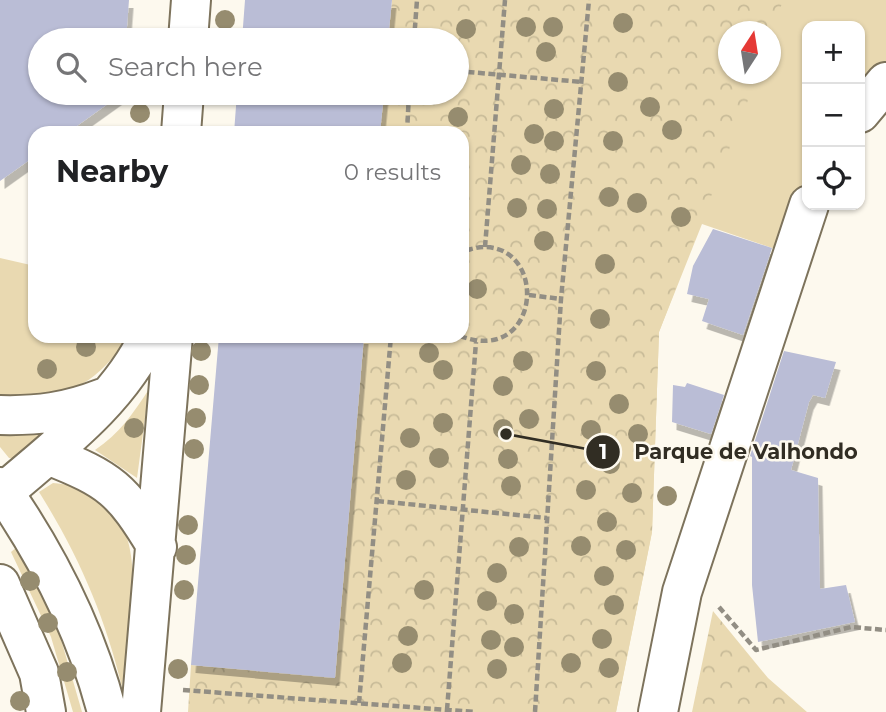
<!DOCTYPE html>
<meta charset="utf-8">
<style>
:root{--surface:#fff;--page:#f6f6f6;--text:#202124;--muted:#757577;--line:#e0e0e0}
body{margin:0;font-family:Montserrat,sans-serif;background:var(--page);color:var(--text)}
.controls{position:absolute;right:21px;top:21px;display:grid;overflow:hidden;border-radius:14px;box-shadow:0 2px 5px #0004}
.controls button{width:63px;height:63px;display:grid;place-items:center;padding:0;border:0;border-bottom:2px solid var(--line);background:var(--surface);color:var(--text);font:35px sans-serif}
.compass{position:absolute;left:718px;top:21px;width:63px;height:63px;border-radius:50%;background:var(--surface);box-shadow:0 2px 5px #0004;rotate:12deg}
.list{margin:0;padding:0;list-style:none}
h2{display:flex;justify-content:space-between;align-items:center;height:91px;margin:0;padding:0 28px;font-size:30px}
h2 small{font-size:23px;font-weight:400;color:var(--muted)}
.icon{flex:none;width:38px;height:38px;fill:none;stroke:currentColor;stroke-width:2;stroke-linecap:round;stroke-linejoin:round}
.map{position:relative;flex:none;width:886px;height:712px;overflow:hidden}
.search{position:absolute;background:var(--surface);box-shadow:0 2px 5px #0004;left:28px;top:28px;width:441px;height:77px;display:flex;align-items:center;gap:18px;box-sizing:border-box;padding:0 24px;border-radius:38px;color:var(--muted);font-size:26px}
.panel{position:absolute;background:var(--surface);box-shadow:0 2px 5px #0004;left:28px;top:126px;width:441px;height:217px;border-radius:21px}
.map>svg:first-child{display:block}
.green{fill:#e9d9b1;fill-rule:evenodd}
.park{fill:url(#park-crowns)}
.building{fill:#babdd6;filter:url(#shadow)}
.lines{fill:none;stroke-linecap:round;stroke-linejoin:round}
.minor-casing{stroke:#7d735c;stroke-width:42}
.secondary-casing{stroke:#7d735c;stroke-width:42}
.path{stroke:#928e84;stroke-width:4.5;stroke-dasharray:7 3.5;stroke-linecap:butt}
.minor{stroke:#fff;stroke-width:38}
.secondary{stroke:#fff;stroke-width:38}
.tree{fill:#968c6f}
.leader{fill:none;stroke:#312d23;stroke-width:2.5}
.callout-dot{fill:#312d23;stroke:#fdf9ee;stroke-width:2.5}
.mark-label{font-size:21px;text-anchor:middle;font-weight:bold;fill:#fff}
.callout-label{font-size:21px;text-anchor:middle;font-weight:bold;fill:#312d23;stroke:#fdf9ee;stroke-width:5;stroke-linejoin:round;paint-order:stroke}
</style>
<div class="map">
<svg width="886" height="712" viewBox="0 0 886 712">
<defs>
<pattern id="park-crowns" width="20" height="18" patternUnits="userSpaceOnUse" patternTransform="scale(1.75)"><rect width="20" height="18" fill="#e9d9b1"/><path d="M2 6a3 3 0 1 1 6 0M12 15a3 3 0 1 1 6 0" fill="none" stroke="#c8bb98"/></pattern>
<filter id="shadow"><feDropShadow dx="4.5" dy="8" stdDeviation="0" flood-color="#0004"/></filter>
</defs>
<rect width="100%" height="100%" fill="#fdf9ee"/>
<!-- green -->
<path class="green" d="M608,0H886V64L860,85V26H807V175L793,201L775,249L702,224L659,332L652,532L616,712ZM728,32H770V74H728Z
M0,258L35,266V336H129C93,389 63,401 0,396Z
M149,389L137,478L95,450C119,434 133,414 149,389Z
M52,433L17,459L9,458L0,447V434Z
M53,483C163,493 130,613 122,687C105,616 78,554 39,492Z
M18,546L58,629L82,712H73L51,637L11,552Z"/>
<!-- park -->
<path class="park" d="M392,0H783L771,37L770,32H728V74H758L659,332L652,532L616,712H188L191,665L335,677L364,336H462V133H380L384,93H457V40H388Z
M713,611L768,678L807,712H692Z"/>
<!-- building -->
<path class="building" d="M0,0H129L126,40H40V93H123L67,133H35V156L0,181Z
M245,0H392L388,40H242Z
M237,93H384L380,133H234Z
M713,229L772,248L743,335L702,321L709,299L687,294L693,266Z
M219,336H364L335,678L191,665Z
M784,351L836,362L825,398L813,395L809,402L791,470L818,478L820,589L846,585L855,622L758,642L752,585V457L750,456Z
M687,383L724,395L711,434L672,422L673,385L685,387Z"/>
<g class="lines">
<defs>
<path id="minor" d="M188,40L191,0
M860,113L886,82
M181,133L184,93
M0,415C38,416 67,412 103,398
M48,455C111,480 122,489 157,547
M0,499L4,492C57,446 119,401 149,336
M141,712L173,336
M658,712L682,592L809,205"/>
<path id="secondary" d="M0,487C48,556 86,631 107,712
M0,584L39,673L46,712"/>
</defs>
<!-- minor casing -->
<use href="#minor" class="minor-casing"/>
<!-- secondary casing -->
<use href="#secondary" class="secondary-casing"/>
<!-- path -->
<path class="path" d="M414,40L417,0
M457,71L582,82
M407,133L409,93
M485,247L505,0
M529,295L561,299
M460,336C540,366 549,247 484,247C477,247 469,250 462,251
M377,501L547,518
M719,607L756,650L851,627L886,630
M183,690L475,712
M359,703L391,336
M447,710L476,342
M535,712L561,299L589,0"/>
<!-- minor -->
<use href="#minor" class="minor"/>
<!-- secondary -->
<use href="#secondary" class="secondary"/>
</g>
<!-- trees -->
<g class="tree">
<circle cx="225" cy="20" r="10"/>
<circle cx="623" cy="23" r="10"/>
<circle cx="526" cy="27" r="10"/>
<circle cx="553" cy="27" r="10"/>
<circle cx="466" cy="29" r="10"/>
<circle cx="546" cy="52" r="10"/>
<circle cx="618" cy="82" r="10"/>
<circle cx="650" cy="107" r="10"/>
<circle cx="554" cy="109" r="10"/>
<circle cx="140" cy="113" r="10"/>
<circle cx="458" cy="117" r="10"/>
<circle cx="672" cy="130" r="10"/>
<circle cx="534" cy="134" r="10"/>
<circle cx="554" cy="141" r="10"/>
<circle cx="613" cy="141" r="10"/>
<circle cx="521" cy="165" r="10"/>
<circle cx="550" cy="174" r="10"/>
<circle cx="609" cy="197" r="10"/>
<circle cx="637" cy="203" r="10"/>
<circle cx="517" cy="208" r="10"/>
<circle cx="547" cy="209" r="10"/>
<circle cx="681" cy="217" r="10"/>
<circle cx="544" cy="241" r="10"/>
<circle cx="605" cy="264" r="10"/>
<circle cx="477" cy="289" r="10"/>
<circle cx="600" cy="319" r="10"/>
<circle cx="86" cy="347" r="10"/>
<circle cx="201" cy="351" r="10"/>
<circle cx="429" cy="353" r="10"/>
<circle cx="523" cy="361" r="10"/>
<circle cx="47" cy="369" r="10"/>
<circle cx="443" cy="370" r="10"/>
<circle cx="596" cy="371" r="10"/>
<circle cx="199" cy="385" r="10"/>
<circle cx="503" cy="386" r="10"/>
<circle cx="619" cy="404" r="10"/>
<circle cx="196" cy="418" r="10"/>
<circle cx="529" cy="419" r="10"/>
<circle cx="443" cy="423" r="10"/>
<circle cx="134" cy="428" r="10"/>
<circle cx="503" cy="429" r="10"/>
<circle cx="591" cy="430" r="10"/>
<circle cx="638" cy="434" r="10"/>
<circle cx="410" cy="438" r="10"/>
<circle cx="194" cy="449" r="10"/>
<circle cx="439" cy="458" r="10"/>
<circle cx="508" cy="459" r="10"/>
<circle cx="610" cy="464" r="10"/>
<circle cx="406" cy="480" r="10"/>
<circle cx="511" cy="486" r="10"/>
<circle cx="586" cy="490" r="10"/>
<circle cx="632" cy="493" r="10"/>
<circle cx="667" cy="496" r="10"/>
<circle cx="607" cy="522" r="10"/>
<circle cx="188" cy="525" r="10"/>
<circle cx="581" cy="546" r="10"/>
<circle cx="519" cy="547" r="10"/>
<circle cx="626" cy="550" r="10"/>
<circle cx="186" cy="555" r="10"/>
<circle cx="497" cy="573" r="10"/>
<circle cx="604" cy="576" r="10"/>
<circle cx="30" cy="581" r="10"/>
<circle cx="184" cy="590" r="10"/>
<circle cx="424" cy="590" r="10"/>
<circle cx="487" cy="601" r="10"/>
<circle cx="614" cy="605" r="10"/>
<circle cx="514" cy="614" r="10"/>
<circle cx="48" cy="623" r="10"/>
<circle cx="408" cy="636" r="10"/>
<circle cx="602" cy="639" r="10"/>
<circle cx="491" cy="640" r="10"/>
<circle cx="514" cy="647" r="10"/>
<circle cx="402" cy="663" r="10"/>
<circle cx="571" cy="663" r="10"/>
<circle cx="609" cy="668" r="10"/>
<circle cx="178" cy="669" r="10"/>
<circle cx="497" cy="669" r="10"/>
<circle cx="67" cy="672" r="10"/>
<circle cx="20" cy="701" r="10"/>
</g>
<!-- callouts -->
<path class="leader" d="M506 434L603 452"/>
<g class="callout-dot">
<circle cx="506" cy="434" r="7"/>
<circle cx="603" cy="452" r="18"/>
</g>
<g class="mark-label">
<text x="603" y="459">1</text>
</g>
<g class="callout-label">
<text x="746" y="459">Parque de Valhondo</text>
</g>
</svg>
<div class="controls">
<button>+</button>
<button>−</button>
<button><svg class="icon" aria-label="locate" viewBox="0 0 24 24"><circle cx="12" cy="12" r="6"/><path d="M12 2v4M12 18v4M2 12h4M18 12h4"/></svg></button>
</div>
<svg class="compass" viewBox="-18 -18 36 36"><path d="M0-13l5 13h-10z" fill="#e53935"/><path d="M0 13l5-13h-10z" fill="#757577"/></svg>
<div class="search"><svg class="icon" aria-label="search" viewBox="0 0 24 24"><circle cx="10" cy="10" r="6"/><path d="M15 15l6 6"/></svg>Search here</div>
<section class="panel">
<h2>Nearby<small>0 results</small></h2>
<ul class="list">
</ul>
</section>
</div>
